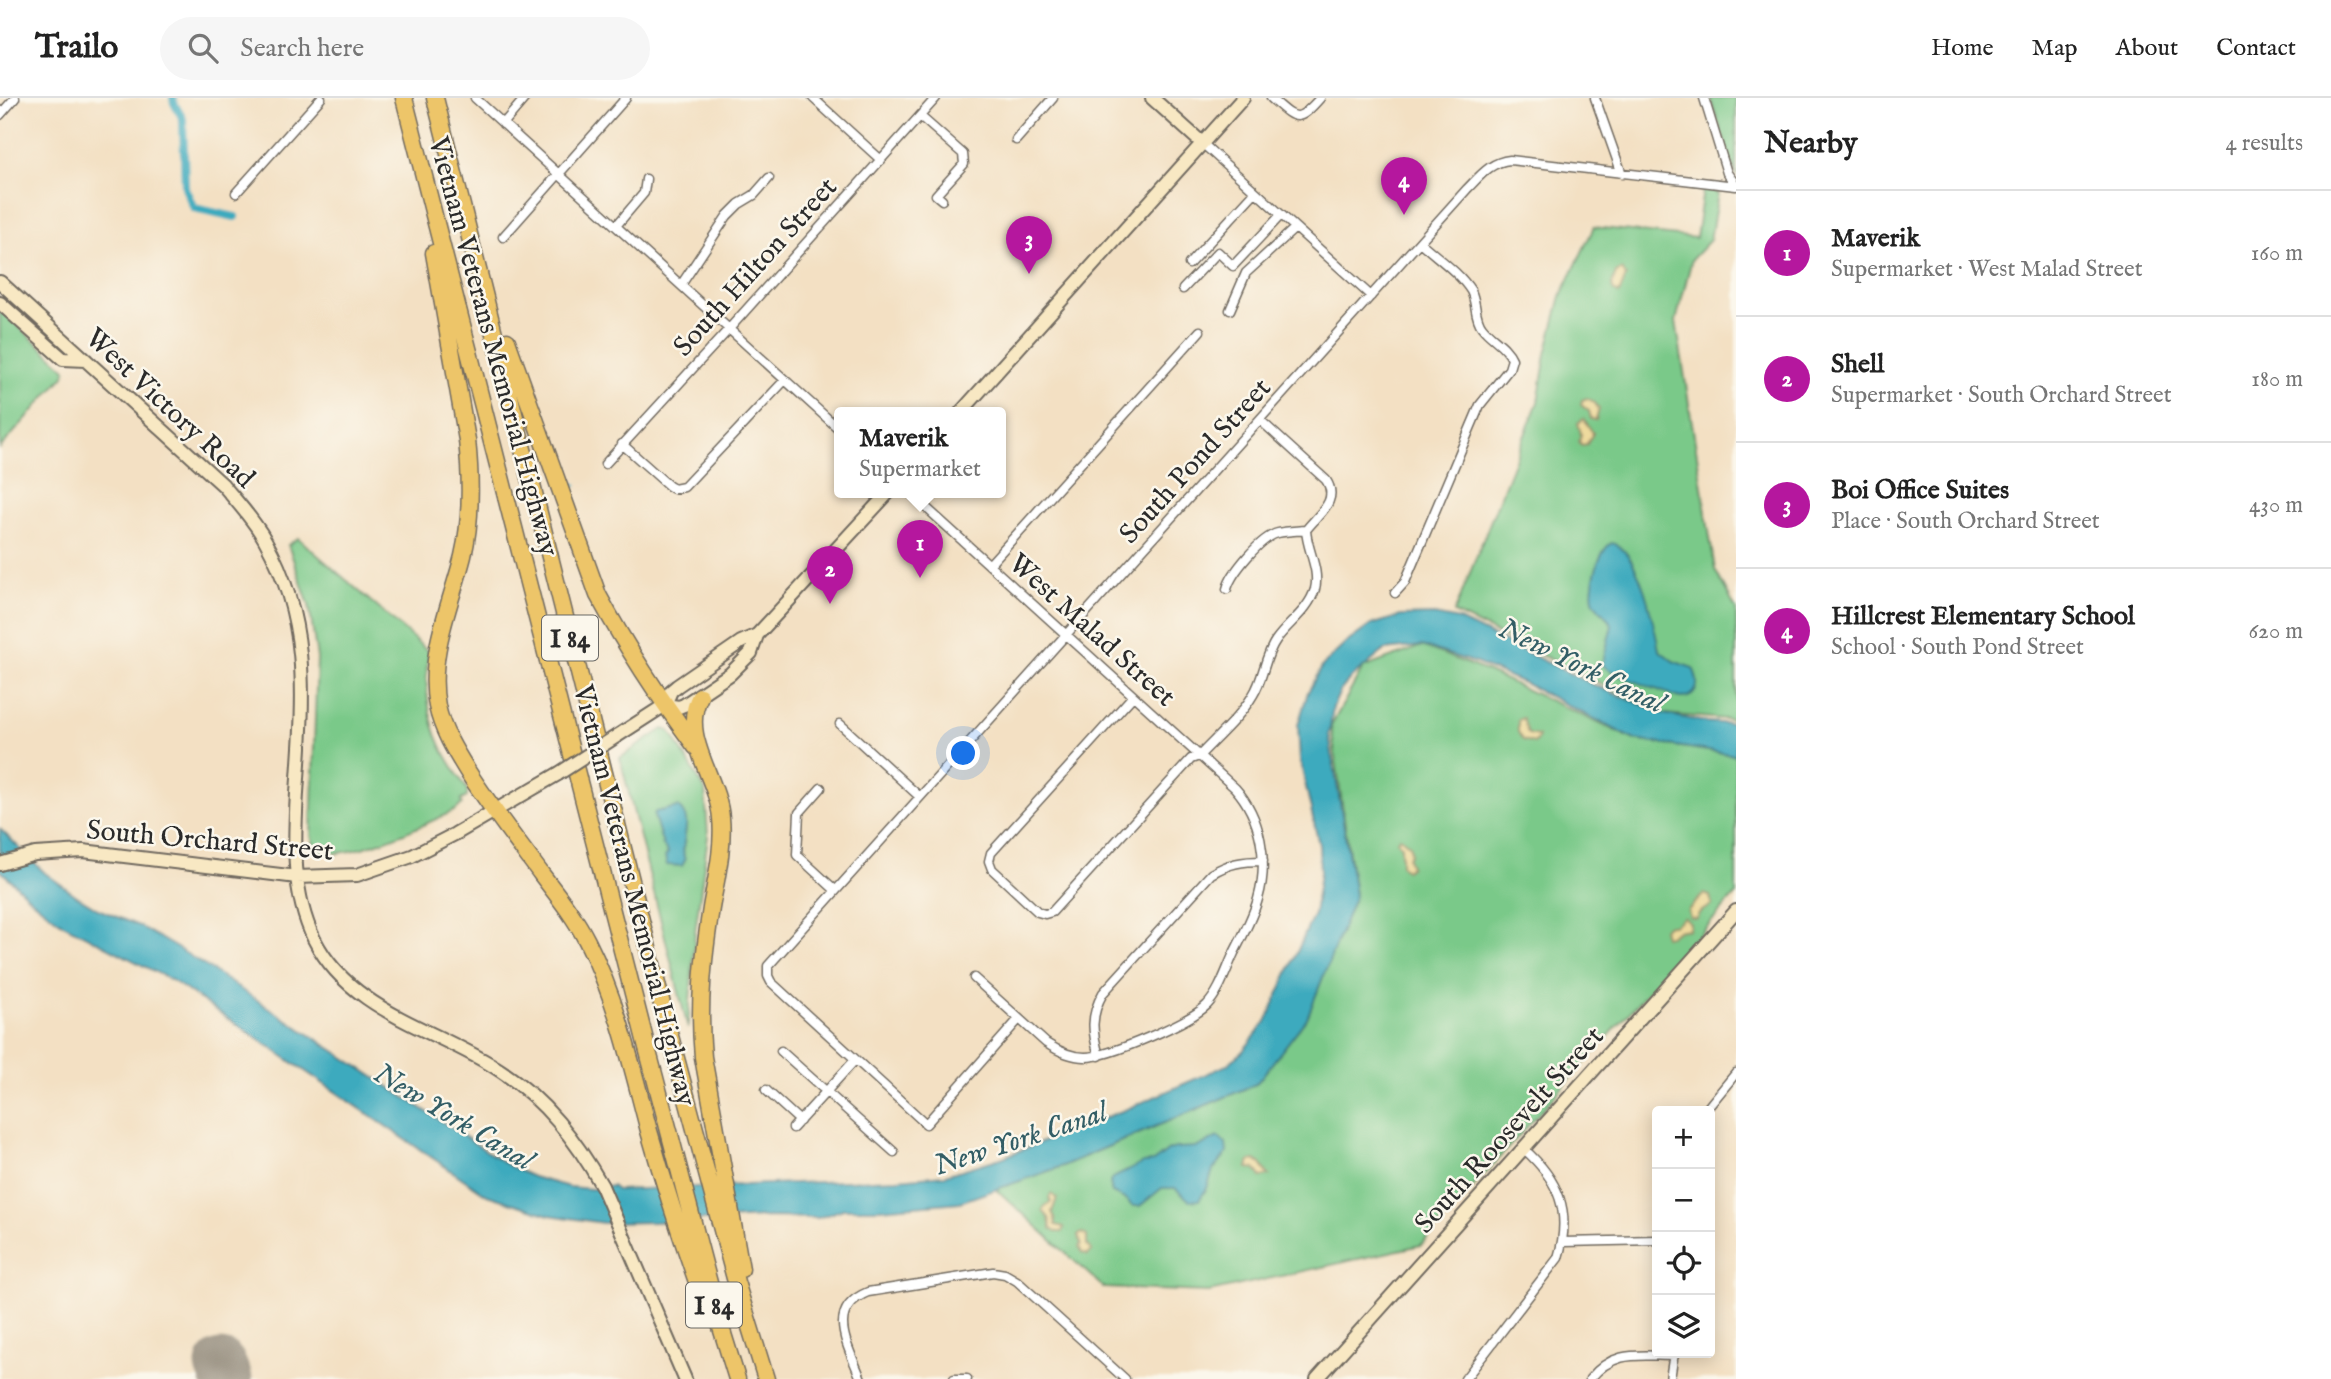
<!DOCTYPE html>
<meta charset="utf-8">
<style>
:root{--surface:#fff;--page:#f6f6f6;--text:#222;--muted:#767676;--line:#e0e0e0;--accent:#b5179e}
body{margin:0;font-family:"IM FELL English",serif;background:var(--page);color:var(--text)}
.controls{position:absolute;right:21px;bottom:21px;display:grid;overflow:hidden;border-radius:7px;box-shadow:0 4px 18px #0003}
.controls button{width:63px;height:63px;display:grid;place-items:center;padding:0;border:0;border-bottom:2px solid var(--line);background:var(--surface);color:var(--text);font:35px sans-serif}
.you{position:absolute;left:964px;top:656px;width:24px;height:24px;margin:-18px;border:5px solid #fff;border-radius:50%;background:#1a73e8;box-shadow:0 0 0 10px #1a73e833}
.badge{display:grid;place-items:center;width:46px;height:46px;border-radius:50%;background:var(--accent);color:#fff;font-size:23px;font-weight:700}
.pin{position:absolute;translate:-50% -58px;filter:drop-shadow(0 2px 4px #0008)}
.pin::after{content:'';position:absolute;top:37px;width:24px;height:21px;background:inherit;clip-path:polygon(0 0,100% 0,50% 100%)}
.popup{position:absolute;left:834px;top:309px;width:172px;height:91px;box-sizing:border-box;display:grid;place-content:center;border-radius:7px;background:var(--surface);filter:drop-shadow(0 2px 5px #0005);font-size:23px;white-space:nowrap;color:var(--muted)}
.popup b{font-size:26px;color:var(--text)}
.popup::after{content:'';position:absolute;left:50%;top:100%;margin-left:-14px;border:14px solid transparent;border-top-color:var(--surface)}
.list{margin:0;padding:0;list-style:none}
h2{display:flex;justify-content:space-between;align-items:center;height:91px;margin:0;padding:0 28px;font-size:30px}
h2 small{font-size:23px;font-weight:400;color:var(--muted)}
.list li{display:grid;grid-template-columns:46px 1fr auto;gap:21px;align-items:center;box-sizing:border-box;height:126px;padding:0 28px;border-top:2px solid var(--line)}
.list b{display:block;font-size:26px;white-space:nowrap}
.list p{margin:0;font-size:23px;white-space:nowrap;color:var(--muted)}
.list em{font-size:23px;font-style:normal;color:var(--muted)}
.icon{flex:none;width:38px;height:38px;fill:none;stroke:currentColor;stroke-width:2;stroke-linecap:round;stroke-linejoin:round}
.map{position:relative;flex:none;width:1736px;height:1281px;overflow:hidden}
header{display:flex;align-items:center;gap:42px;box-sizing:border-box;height:98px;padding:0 35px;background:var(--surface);border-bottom:2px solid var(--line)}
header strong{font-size:33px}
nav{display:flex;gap:38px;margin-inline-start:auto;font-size:24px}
.search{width:490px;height:63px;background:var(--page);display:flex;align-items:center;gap:18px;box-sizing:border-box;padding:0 24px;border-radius:38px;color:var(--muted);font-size:26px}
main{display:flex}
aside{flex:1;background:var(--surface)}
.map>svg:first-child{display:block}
.green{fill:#7ac989;stroke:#527a5a;stroke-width:2}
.sand{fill:#eeda9e;stroke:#8c8264;stroke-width:2}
.water{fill:#3eaabe;stroke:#346a74;stroke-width:2}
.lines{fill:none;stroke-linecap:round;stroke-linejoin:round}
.stream{stroke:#3eaabe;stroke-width:2.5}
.canal{stroke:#3eaabe;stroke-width:8}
.runway{stroke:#8f8677;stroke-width:51}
.street-casing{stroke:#716a60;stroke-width:11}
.secondary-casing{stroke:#716a60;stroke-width:16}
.highway-casing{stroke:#716a60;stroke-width:19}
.street{stroke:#fff;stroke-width:8}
.secondary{stroke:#f8e8c3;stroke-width:12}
.highway{stroke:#edc569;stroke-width:16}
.secondary-bridge-casing{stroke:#716a60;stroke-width:16;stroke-linecap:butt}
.secondary-bridge{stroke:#f8e8c3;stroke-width:12}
.labels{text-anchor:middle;stroke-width:5;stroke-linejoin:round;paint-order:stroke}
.shield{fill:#fbf7ec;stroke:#696865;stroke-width:2}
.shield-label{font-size:26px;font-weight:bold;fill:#2b2b2b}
.street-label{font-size:28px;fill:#2b2b2b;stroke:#fbf7ec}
.water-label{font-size:30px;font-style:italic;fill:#335e66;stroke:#fbf7ec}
</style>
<header>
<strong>Trailo</strong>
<div class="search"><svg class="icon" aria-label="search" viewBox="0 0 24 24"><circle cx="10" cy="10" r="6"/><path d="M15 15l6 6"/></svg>Search here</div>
<nav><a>Home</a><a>Map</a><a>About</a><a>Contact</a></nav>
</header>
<main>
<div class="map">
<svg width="1736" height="1281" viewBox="0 0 1736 1281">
<rect width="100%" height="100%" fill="#fbf7ec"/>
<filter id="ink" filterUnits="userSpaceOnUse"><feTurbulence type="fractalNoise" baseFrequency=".0143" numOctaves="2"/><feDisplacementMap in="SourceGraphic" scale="14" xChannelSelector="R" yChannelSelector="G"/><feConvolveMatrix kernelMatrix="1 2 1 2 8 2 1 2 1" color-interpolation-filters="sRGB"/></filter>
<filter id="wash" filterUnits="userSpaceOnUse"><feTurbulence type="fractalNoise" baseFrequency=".00686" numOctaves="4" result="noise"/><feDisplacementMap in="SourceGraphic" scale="28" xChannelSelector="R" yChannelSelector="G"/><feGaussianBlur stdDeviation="1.57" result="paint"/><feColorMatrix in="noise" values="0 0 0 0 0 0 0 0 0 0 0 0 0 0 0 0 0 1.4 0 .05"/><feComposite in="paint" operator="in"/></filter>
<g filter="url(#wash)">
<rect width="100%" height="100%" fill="#f3e0c3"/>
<!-- green -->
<path class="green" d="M1710,0H1736V78L1712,5Z
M1703,92L1718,95L1710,142L1692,161L1676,223L1715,472L1736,511V622L1664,616L1454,515L1538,304L1546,256L1561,198L1594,129L1696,140Z
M0,212L66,271L64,278L0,350Z
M298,440L429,554C423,583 428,621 441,648C448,663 458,677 467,691V699L461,702L462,706L456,712C430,724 348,763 323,754C315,751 312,744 311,737L317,560L309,507L288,447Z
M1422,548L1486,573L1635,642L1736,657V796L1421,1147L1209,1194L1104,1190L996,1091L1060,1069L1256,986L1307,920L1355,797L1331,628L1363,570Z
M663,631L670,633L705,692L708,738L695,834L688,931L620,660Z"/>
<!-- sand -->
<path class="sand" d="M1622,172L1626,178L1619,196L1613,192L1612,186L1616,175Z
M1587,300L1594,304L1599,311L1596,322L1591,321L1589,313L1581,307L1582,302Z
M1584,321L1593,335L1587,346L1582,347L1579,344L1581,336L1578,325Z
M1523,620L1528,636L1538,638V641L1534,645L1523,642L1518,634V622Z
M1400,739L1410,747L1411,755L1408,760L1411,768L1406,772L1401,768V749L1397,742Z
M1704,796L1710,798L1712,807L1700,814L1696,820L1690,819L1688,812Z
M1684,819L1690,825L1689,831L1676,833L1670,838H1665L1663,831L1666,827H1674Z
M1255,1062L1261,1066L1269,1078L1261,1079L1256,1071L1248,1070L1250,1063Z
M1051,1096L1057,1100L1052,1114L1055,1120L1056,1127L1064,1129L1062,1134H1056L1051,1131L1049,1120L1043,1113L1044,1109L1051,1104L1049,1100Z
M1082,1135L1087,1138V1147L1092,1153L1088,1157L1082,1155L1079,1149L1081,1146L1078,1137Z"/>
<!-- water -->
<path class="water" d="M1612,445C1640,452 1654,527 1659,552L1673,563L1693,570C1700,585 1699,600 1680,600L1618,577L1602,567L1612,527C1607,517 1598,511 1594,504C1588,492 1599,451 1612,445Z
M1434,517L1459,522L1596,588L1664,616L1706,624L1736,626V657L1635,642L1526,586L1476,565L1422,548L1385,552L1352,579L1340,593L1333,609L1329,637L1355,797L1307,920L1256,986L1060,1069L960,1104L880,1111H843L818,1120L767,1119L656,1124L603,1125L549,1117L487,1097L173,883L63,826L33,803L0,772V731L45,775L77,798L98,811L139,828L187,856L511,1069L533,1079L569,1089L592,1091L612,1088L617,1092L897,1081L945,1077L1001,1060L1127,1011L1227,967L1242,954L1266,924L1314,816L1320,775L1319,747L1300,662L1298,627L1308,594L1323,567L1346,545L1371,527L1401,518Z
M678,709C696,722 678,745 685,762L682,768L667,767L665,759L668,755L663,747L654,718L655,714Z
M1218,1039L1226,1046L1227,1055L1213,1072L1207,1090L1199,1102L1190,1103L1175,1090H1162L1140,1108H1132L1127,1102L1112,1095L1110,1084L1113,1080L1143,1065L1153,1064L1169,1052L1176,1050L1198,1049Z"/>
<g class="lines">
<!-- stream -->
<path class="stream" d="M571,385L576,387"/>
<!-- canal -->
<path class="canal" d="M173,0L174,5L183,21L185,90L194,110L235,119"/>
<!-- runway -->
<path class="runway" d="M221,1267L227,1281"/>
</g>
</g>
<g filter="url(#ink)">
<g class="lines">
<defs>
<path id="street" d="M475,0L839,331
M813,0L881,62
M1271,0C1296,22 1297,26 1320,0
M1595,0L1622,76
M1704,0L1727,75L1736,87
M0,17L15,0
M920,18L963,56L964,66L936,97L942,102
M503,26L525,0
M1016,42L1053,0
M1202,45L1371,198
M236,95L321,0
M616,128L644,95L646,81
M503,139L626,0
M1189,166L1255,94
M681,187L727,118L739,106L754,97L769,80
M1183,191L1218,154L1233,168L1281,117
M1230,212L1246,175L1295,130
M622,346L669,388L674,391L684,389L785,282
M605,366L729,231L936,0
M909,394L1235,690C1261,719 1269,763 1258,801C1253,819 1243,837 1234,855C1226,872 1220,893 1207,907C1190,924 1109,959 1085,959C1070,959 1058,953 1046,945L974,880
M989,467L1200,233
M1227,491C1231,475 1261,439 1278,435C1287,433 1297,433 1306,432
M1395,495L1405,484L1480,307L1509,271L1512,261C1506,247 1491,241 1482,229C1474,219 1477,205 1471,193C1459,174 1436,159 1420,144
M1133,598L991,755L989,763L992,771L1038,814L1045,816L1052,814L1191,661L1199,658C1216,640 1241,618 1253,597C1264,580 1264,559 1276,542C1288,525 1309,512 1315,491C1320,471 1307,452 1306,432C1318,416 1340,403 1326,382L1260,322
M840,626L920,699
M821,690L799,715L797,757L835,792
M1019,921L926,1026L771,884L768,878V868L1467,91C1480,78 1490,64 1510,62L1736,88
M781,953L894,1054
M1099,958C1092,934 1090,918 1103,895L1211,776C1229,765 1243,763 1263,763
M766,992L800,1023
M1705,1013L1736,975
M793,1030L855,962
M1563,1144L1657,1142
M861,1281C849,1249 824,1212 868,1194L993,1174L1005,1176L1017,1183L1125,1281
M954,1281H967
M1465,1281L1558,1160C1572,1114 1559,1082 1524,1051
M1590,1281C1614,1251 1639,1258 1674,1258
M1670,1281L1674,1255"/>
<path id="secondary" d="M1152,0L1202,45
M0,184L223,387C238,405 254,422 265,442C312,526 303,604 297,695C294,745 292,795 314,841C351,915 438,931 501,973C545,1002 576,1042 602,1088L685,1281
M0,205L63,261L86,262
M961,314L1243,0
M665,607L679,609L684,607L730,576L751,555L757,537L889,394
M617,638L665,607L671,593L677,588L741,544L757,537
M0,766L35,756L83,753L297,779L357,777L412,758L455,736L558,676
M1317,1281L1736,813"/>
<path id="highway" d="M404,0L645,942L719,1223L737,1281
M435,0L670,938L736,1184L766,1281
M434,155L467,342C471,381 472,420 463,458C451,506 427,558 437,608C442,632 455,653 468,674C491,710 517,743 542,777C558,798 575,819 587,843C617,902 632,969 649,1033C666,1093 685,1151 706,1209
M507,243L598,497C626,549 660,601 696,649
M700,598C679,638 718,680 721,720C724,750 716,781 711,810C703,862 698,907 703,959L741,1171"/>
</defs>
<!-- street casing -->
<use href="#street" class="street-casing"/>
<!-- secondary casing -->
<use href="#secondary" class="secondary-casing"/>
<!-- highway casing -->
<use href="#highway" class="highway-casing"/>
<!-- street -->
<use href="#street" class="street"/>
<!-- secondary -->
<use href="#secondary" class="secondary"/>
<!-- highway -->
<use href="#highway" class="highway"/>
<defs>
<path id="secondary-bridge" d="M558,676L617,638"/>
</defs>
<!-- secondary-bridge casing -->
<use href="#secondary-bridge" class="secondary-bridge-casing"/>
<!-- secondary-bridge -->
<use href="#secondary-bridge" class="secondary-bridge"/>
</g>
</g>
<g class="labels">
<!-- shield labels -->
<g class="shield">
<rect x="542" y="517.5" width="56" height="45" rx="5"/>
<rect x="686" y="1184.5" width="56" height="45" rx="5"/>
</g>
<g class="shield-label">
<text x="570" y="549">I 84</text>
<text x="714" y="1216">I 84</text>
</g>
<!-- street labels -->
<g class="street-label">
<text transform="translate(754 168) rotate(-48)" y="10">South Hilton Street</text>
<text transform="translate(495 248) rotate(75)" y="10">Vietnam Veterans Memorial Highway</text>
<text transform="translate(171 309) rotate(43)" y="10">West Victory Road</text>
<text transform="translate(1194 362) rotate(-48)" y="10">South Pond Street</text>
<text transform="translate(1093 531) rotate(42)" y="10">West Malad Street</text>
<text transform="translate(210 741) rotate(5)" y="10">South Orchard Street</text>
<text transform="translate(636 797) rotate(76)" y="10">Vietnam Veterans Memorial Highway</text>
<text transform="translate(1508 1031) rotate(-48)" y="10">South Roosevelt Street</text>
</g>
<!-- water labels -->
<g class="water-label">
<text transform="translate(1582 567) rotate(26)" y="10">New York Canal</text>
<text transform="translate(454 1018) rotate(31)" y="10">New York Canal</text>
<text transform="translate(1020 1040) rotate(-18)" y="10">New York Canal</text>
</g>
</g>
</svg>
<div class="controls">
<button>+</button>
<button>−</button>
<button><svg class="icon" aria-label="locate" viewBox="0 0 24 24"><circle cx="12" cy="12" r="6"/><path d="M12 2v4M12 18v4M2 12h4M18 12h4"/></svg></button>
<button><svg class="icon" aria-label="layers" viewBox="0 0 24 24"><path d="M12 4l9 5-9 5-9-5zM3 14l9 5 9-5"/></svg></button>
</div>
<div class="you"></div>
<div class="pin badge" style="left:920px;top:480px">1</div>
<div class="popup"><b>Maverik</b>Supermarket</div>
<div class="pin badge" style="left:830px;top:506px">2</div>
<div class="pin badge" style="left:1029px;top:176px">3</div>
<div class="pin badge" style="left:1404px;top:117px">4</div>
</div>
<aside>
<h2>Nearby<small>4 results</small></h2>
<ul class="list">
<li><span class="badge">1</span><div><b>Maverik</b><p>Supermarket · West Malad Street</p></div><em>160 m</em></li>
<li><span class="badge">2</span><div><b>Shell</b><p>Supermarket · South Orchard Street</p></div><em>180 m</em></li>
<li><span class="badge">3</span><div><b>Boi Office Suites</b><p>Place · South Orchard Street</p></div><em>430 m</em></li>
<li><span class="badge">4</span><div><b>Hillcrest Elementary School</b><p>School · South Pond Street</p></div><em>620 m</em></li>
</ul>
</aside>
</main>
